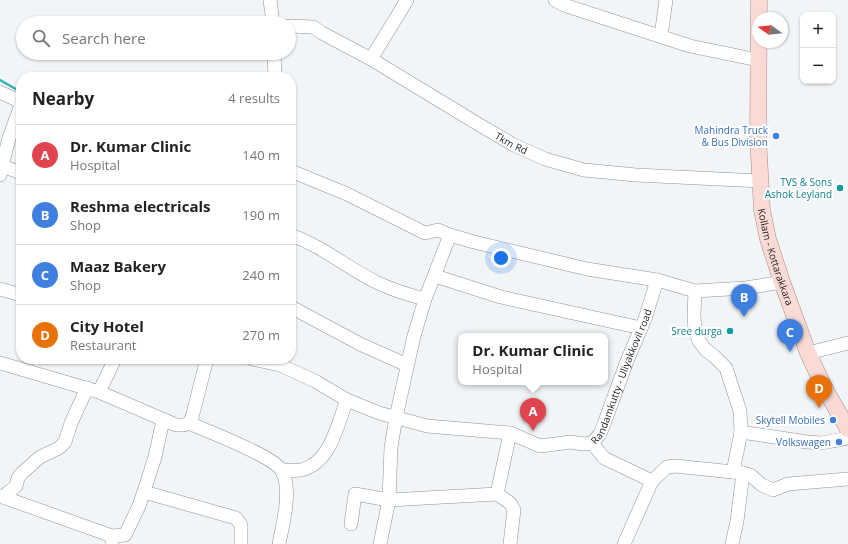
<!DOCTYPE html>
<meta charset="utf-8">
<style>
:root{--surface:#fff;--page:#f6f6f6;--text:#222;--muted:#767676;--line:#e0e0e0;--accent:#2563eb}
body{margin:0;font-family:"Open Sans",sans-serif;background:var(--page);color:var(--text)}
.controls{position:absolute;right:12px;top:12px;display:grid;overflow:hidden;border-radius:8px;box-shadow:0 1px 3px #0004}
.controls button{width:36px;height:36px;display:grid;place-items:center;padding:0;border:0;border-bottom:1px solid var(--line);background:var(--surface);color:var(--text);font:20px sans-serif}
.compass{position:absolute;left:752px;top:12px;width:36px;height:36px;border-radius:50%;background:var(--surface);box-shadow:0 1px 3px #0004;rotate:284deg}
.you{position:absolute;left:501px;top:258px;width:14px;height:14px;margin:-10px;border:3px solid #fff;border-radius:50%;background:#1a73e8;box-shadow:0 0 0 6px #1a73e833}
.badge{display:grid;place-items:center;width:26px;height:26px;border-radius:50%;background:var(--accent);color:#fff;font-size:13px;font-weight:700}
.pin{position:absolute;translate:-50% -33px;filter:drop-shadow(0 1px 2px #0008)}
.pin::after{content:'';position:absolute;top:21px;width:14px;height:12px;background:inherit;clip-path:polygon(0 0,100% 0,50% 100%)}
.popup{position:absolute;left:458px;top:333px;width:150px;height:52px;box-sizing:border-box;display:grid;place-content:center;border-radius:8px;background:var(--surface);filter:drop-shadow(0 1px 3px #0005);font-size:13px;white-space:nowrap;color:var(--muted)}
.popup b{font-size:15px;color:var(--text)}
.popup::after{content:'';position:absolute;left:50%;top:100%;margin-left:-8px;border:8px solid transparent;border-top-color:var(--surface)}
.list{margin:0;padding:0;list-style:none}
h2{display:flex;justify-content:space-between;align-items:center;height:52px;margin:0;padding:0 16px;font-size:17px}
h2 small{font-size:13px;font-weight:400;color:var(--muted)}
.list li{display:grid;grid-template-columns:26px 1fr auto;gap:12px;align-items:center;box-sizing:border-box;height:60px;padding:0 16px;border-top:1px solid var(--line)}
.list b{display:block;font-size:15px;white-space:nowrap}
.list p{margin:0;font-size:13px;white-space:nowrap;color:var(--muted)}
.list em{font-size:13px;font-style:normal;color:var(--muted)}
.icon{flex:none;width:22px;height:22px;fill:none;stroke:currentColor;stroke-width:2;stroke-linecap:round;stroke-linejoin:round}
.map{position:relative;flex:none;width:848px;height:544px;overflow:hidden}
.search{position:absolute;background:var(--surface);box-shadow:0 1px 3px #0004;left:16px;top:16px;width:280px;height:44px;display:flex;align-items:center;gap:10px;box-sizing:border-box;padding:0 14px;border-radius:22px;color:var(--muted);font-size:15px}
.panel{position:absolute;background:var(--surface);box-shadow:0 1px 3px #0004;left:16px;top:72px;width:280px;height:292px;border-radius:16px}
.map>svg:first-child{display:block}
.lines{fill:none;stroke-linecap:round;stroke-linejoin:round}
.stream{stroke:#38b3ba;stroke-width:2.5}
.minor-casing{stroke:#8f9294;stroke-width:14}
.major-casing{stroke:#ad8b84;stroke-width:17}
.minor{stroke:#fff;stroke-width:13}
.major{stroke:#fadad4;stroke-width:16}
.shop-dot{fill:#3f7fe0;stroke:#fff;stroke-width:1.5}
.culture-dot{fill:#0f9aa8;stroke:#fff;stroke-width:1.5}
.labels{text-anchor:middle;stroke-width:4;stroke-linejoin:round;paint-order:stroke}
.shop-label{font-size:10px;fill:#366cbe;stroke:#fff;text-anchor:end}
.street-label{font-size:10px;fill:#232425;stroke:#fff}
.culture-label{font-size:10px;fill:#0d838f;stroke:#fff;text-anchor:end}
</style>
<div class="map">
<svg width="848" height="544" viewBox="0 0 848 544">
<rect width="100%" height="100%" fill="#f2f5f7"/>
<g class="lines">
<!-- stream -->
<path class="stream" d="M0,80L21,92"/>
<defs>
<g id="minor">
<path d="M270,0L273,23"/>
<path d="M555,0L564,5L690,46L758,60"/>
<path id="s1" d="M289,26L313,27L322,33L371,59L478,124L512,144L545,159L584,170L636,175L760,181"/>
<path d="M661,36L666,0"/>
<path d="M274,53L275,77"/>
<path d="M371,59L407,0"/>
<path d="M0,92L21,102"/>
<path d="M0,165L21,173"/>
<path d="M291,171L347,194L425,233L438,230L450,235L474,242L587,269L657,280"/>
<path d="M0,175L9,138L21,105"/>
<path d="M291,235C324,247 347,268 378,283C393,290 409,295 425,299"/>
<path d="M435,276L501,297L641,328"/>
<path d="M0,289L21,295"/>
<path d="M695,291L694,315L695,331L699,341L706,350L715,357L726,368L740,411L741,432L733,472"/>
<path d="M291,307L360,344L407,365"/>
<path d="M808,353L848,343"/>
<path d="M252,359L280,365L315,381L347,400L379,413L427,426L510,433"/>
<path d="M0,363L99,392L176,425H184L189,423L192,417L207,359"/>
<path d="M99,392L115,359"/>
<path d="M189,423C207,431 274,456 282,471C292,491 283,523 279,544"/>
<path d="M741,432L807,442L822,443L848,438"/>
<path d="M592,443L604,458L652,481"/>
<path d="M282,470C288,470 295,471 301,470C331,463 337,425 347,400"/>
<path d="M144,492L236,518L241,525V544"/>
<path d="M0,496L112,536"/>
<path d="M3,497L16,486L18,478L22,473L40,457L59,448L65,442L71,423L87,388"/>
<path d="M351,524L355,494L389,500L497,494"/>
<path d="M112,544V536L125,535L139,506L146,485L155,457L163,420"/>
<path d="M380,544L389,500L391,447L396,417L414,336L425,299L450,235"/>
<path id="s2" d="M510,544L514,510L510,503L497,494L510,433L540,446L571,442L583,444L592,443L600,434L604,424L627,361L645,319L657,280L695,291L746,288L782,282"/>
<path d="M624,544L652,481L667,467L675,466L743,473L750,475L762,485L773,490L788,484L848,479"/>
<path d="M732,544L737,521L743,473"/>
</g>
<g id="major">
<path id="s3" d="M759,0L758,137L762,210L768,239L782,282L808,353L826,391L848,429"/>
</g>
</defs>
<!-- minor casing -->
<use href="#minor" class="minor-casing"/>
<!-- major casing -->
<use href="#major" class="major-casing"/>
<!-- minor -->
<use href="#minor" class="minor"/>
<!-- major -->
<use href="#major" class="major"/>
</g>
<!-- markers -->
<g class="shop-dot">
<circle cx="776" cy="136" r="4"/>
<circle cx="833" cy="420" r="4"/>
<circle cx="839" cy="442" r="4"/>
</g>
<g class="culture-dot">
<circle cx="840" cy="188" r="4"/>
<circle cx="730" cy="331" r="4"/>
</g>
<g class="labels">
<!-- shop labels -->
<g class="shop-label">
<text x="768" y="134">Mahindra Truck<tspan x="768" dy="12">&amp; Bus Division</tspan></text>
<text x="825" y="424">Skytell Mobiles</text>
<text x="831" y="446">Volkswagen</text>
</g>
<!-- street labels -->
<g class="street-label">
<text dy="4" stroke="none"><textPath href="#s1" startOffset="254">Tkm Rd</textPath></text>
<text dy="4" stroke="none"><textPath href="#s3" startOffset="259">Kollam - Kottarakkara</textPath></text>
<text dy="4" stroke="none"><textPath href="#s2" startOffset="279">Randamkutty - Uliyakkovil road</textPath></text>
</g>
<!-- culture labels -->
<g class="culture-label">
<text x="832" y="186">TVS &amp; Sons<tspan x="832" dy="12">Ashok Leyland</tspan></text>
<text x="722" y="335">Sree durga</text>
</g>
</g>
</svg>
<div class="controls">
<button>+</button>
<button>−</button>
</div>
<svg class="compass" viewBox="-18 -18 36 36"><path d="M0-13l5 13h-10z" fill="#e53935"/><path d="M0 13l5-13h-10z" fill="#767676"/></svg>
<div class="you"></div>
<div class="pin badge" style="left:533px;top:431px;background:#e0444e">A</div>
<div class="popup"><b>Dr. Kumar Clinic</b>Hospital</div>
<div class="pin badge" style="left:744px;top:317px;background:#3f7fe0">B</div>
<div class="pin badge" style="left:790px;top:352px;background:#3f7fe0">C</div>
<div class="pin badge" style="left:819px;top:408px;background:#e8710a">D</div>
<div class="search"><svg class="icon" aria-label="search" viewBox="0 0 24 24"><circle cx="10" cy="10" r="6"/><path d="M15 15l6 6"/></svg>Search here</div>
<section class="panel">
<h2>Nearby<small>4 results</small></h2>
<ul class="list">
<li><span class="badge" style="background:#e0444e">A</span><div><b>Dr. Kumar Clinic</b><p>Hospital</p></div><em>140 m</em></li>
<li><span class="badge" style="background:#3f7fe0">B</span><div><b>Reshma electricals</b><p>Shop</p></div><em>190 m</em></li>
<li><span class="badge" style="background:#3f7fe0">C</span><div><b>Maaz Bakery</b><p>Shop</p></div><em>240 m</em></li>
<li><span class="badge" style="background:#e8710a">D</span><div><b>City Hotel</b><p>Restaurant</p></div><em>270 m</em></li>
</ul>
</section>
</div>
